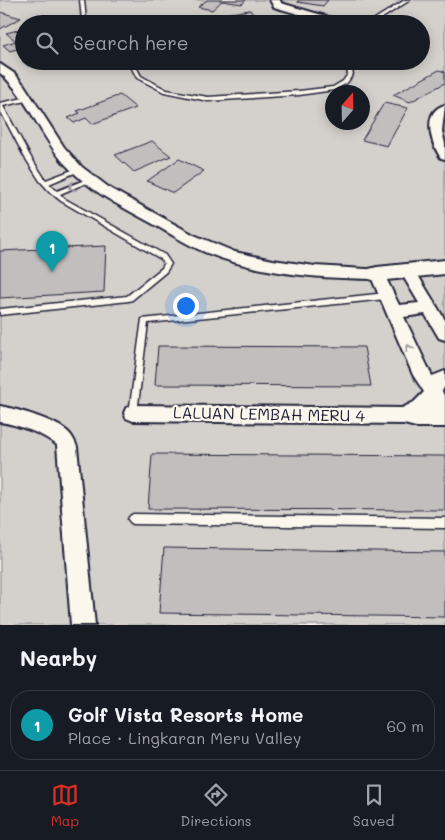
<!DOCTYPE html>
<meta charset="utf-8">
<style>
:root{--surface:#171b24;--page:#20242c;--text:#f1f3f6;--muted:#9ea1a6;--line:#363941;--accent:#d93025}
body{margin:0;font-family:Mali,sans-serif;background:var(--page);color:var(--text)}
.compass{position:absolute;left:325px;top:85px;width:45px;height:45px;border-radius:50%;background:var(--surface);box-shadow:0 2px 12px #0003;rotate:20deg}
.you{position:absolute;left:185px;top:305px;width:18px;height:18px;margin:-12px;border:4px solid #fff;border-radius:50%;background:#1a73e8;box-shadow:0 0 0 8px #1a73e833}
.badge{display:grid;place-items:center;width:32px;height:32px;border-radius:50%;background:var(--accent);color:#fff;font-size:16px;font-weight:700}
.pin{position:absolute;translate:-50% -41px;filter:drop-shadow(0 1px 2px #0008)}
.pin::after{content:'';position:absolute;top:26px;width:18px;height:15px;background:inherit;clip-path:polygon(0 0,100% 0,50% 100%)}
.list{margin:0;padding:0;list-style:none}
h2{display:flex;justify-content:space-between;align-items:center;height:65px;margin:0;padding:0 20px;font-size:21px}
h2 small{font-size:16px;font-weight:400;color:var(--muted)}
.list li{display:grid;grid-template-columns:32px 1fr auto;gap:15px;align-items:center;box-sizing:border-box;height:70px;margin:0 10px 10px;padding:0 10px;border:1px solid var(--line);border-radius:20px}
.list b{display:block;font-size:19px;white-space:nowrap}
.list p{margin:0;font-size:16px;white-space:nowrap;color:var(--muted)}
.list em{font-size:16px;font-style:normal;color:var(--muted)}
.icon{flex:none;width:28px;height:28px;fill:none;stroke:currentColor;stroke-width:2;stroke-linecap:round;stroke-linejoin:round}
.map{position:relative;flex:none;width:445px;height:625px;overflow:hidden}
.search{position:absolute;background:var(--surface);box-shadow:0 2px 12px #0003;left:15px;right:15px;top:15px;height:55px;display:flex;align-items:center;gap:12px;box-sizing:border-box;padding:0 18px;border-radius:28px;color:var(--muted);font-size:19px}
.sheet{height:145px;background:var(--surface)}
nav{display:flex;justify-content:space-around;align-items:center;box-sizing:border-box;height:70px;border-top:1px solid var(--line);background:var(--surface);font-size:14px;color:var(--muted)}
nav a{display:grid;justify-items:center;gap:2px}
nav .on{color:var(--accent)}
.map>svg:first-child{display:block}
.green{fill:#d4d1cc;stroke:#7b7a84;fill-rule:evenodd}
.building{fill:#c2bebe;stroke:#22223b}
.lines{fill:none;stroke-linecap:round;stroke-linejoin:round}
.lane-casing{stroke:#22223b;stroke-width:3}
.street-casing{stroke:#22223b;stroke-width:4}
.secondary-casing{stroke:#22223b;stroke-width:4}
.lane{fill:#fbf7ec;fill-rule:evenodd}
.street{fill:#fbf7ec;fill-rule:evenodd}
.secondary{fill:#fbf7ec;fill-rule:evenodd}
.oneway{stroke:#99979c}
.labels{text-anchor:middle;stroke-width:4.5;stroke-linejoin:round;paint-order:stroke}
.street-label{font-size:16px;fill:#22223b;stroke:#fbf7ec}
</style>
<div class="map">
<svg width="445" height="625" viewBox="0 0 445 625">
<rect width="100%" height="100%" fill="#f2eee5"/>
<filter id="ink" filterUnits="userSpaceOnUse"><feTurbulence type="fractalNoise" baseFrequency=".02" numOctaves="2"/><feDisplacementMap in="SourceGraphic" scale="10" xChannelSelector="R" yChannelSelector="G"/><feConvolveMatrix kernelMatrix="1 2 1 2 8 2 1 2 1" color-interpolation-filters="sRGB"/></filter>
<g filter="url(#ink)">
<!-- green -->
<path class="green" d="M0,0H445V625H0ZM24,24H421V61H24ZM332,92H362V122H332Z"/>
<!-- building -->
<path class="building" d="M207,0H246L242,4L222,1L212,10L198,7Z
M299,0H328L323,6L297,2Z
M250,10L257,19L224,23L217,15Z
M0,12L21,18L0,29Z
M272,16L292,21L288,24H263Z
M18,30L24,32V47L10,51L3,45L16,41L6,33Z
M24,60V61H45L28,66L22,61Z
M439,70L445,72V83L410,102L393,95Z
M120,95L136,108L92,124L86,118L74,123L68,118L80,113L77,111Z
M384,103L408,108L387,146L362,140Z
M152,141L171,156L134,172L115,155Z
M179,159L204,171L173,193L147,181Z
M106,246L104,292L0,298V251Z
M158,346L364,347L371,386L155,385Z
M152,454L445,456V510L148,509Z
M164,548L445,552V617L159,613Z"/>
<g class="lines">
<defs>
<path id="lane" d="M80,0H84L86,20L89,24H85L82,20Z
M405,0H410L373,24H367Z
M128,61H133L141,76L167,90L208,97L299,91L333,87L343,81L348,74L344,61H349L353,74L347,83L334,90L299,95L208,101L164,92L137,78Z
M28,97L30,98V100L3,106L30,156L45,179L46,180L75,169H79V171L49,184L57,191L87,179H91V181L60,194L65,199L165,255L171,264L166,272L132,300L129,301L0,315V309L127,296L162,268L164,264L161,259L61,201L50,192L40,181L24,156L0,110V103Z
M386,293L390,296L386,299L148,323L137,413L136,416L133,417L130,416L129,413L142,319Z
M133,514L445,518V528L133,524L130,522L128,519L130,516Z"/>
<path id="street" d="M270,0H280L281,3L332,18L334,20L329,23L274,7Z
M0,64L15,74L24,85L64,147L82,167L111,189L194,235L235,252L273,260L315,266L382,270L399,305L419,303L400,271L403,267L408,266L413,267L445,320V340L439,338L425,314L404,317L432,376L445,371V386L442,391L445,398V427H416L404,424L133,421L126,418L124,413L126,408L133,405L402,408L414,402L424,392L413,375L372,279C317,278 259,274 207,253C185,244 165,230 144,219C116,204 88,189 66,165C40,137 29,98 0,73Z
M445,105L442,131L445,144V159L441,158C431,144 421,111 445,105Z
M0,406C17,409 58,421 69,433C73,437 75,442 77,447L95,625H71L57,445C42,433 19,425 0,422Z"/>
<path id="secondary" d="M445,260V274L377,281L369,279L366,274L369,269L377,267Z"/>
</defs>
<!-- lane casing -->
<use href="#lane" class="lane-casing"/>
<!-- street casing -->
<use href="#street" class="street-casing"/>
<!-- secondary casing -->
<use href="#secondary" class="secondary-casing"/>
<!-- lane -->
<use href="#lane" class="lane"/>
<!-- street -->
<use href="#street" class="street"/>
<!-- secondary -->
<use href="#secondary" class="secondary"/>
</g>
<!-- one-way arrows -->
<defs><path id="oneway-chevron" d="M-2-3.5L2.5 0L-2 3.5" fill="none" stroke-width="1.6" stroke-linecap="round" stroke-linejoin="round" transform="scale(1.25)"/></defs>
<g class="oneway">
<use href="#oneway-chevron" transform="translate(72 187) rotate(157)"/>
<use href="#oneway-chevron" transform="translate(409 348) rotate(-115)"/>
</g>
</g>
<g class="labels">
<!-- street labels -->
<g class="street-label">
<text transform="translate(269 414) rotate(1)" y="6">LALUAN LEMBAH MERU 4</text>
</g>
</g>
</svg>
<svg class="compass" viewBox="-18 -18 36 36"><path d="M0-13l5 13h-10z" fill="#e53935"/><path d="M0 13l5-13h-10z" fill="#9ea1a6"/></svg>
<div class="you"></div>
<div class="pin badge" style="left:52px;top:272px;background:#0f9aa8">1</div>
<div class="search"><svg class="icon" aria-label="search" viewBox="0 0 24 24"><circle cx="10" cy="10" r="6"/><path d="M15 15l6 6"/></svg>Search here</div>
</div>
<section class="sheet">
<h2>Nearby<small></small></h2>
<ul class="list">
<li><span class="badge" style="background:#0f9aa8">1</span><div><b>Golf Vista Resorts Home</b><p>Place · Lingkaran Meru Valley</p></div><em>60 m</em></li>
</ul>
</section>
<nav>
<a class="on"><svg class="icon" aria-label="map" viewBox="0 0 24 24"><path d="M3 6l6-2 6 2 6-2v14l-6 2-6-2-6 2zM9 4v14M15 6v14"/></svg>Map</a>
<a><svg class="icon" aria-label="directions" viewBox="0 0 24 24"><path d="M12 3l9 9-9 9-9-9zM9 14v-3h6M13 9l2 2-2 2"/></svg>Directions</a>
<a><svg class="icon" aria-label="saved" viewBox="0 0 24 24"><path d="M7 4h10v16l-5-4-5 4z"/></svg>Saved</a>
</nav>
